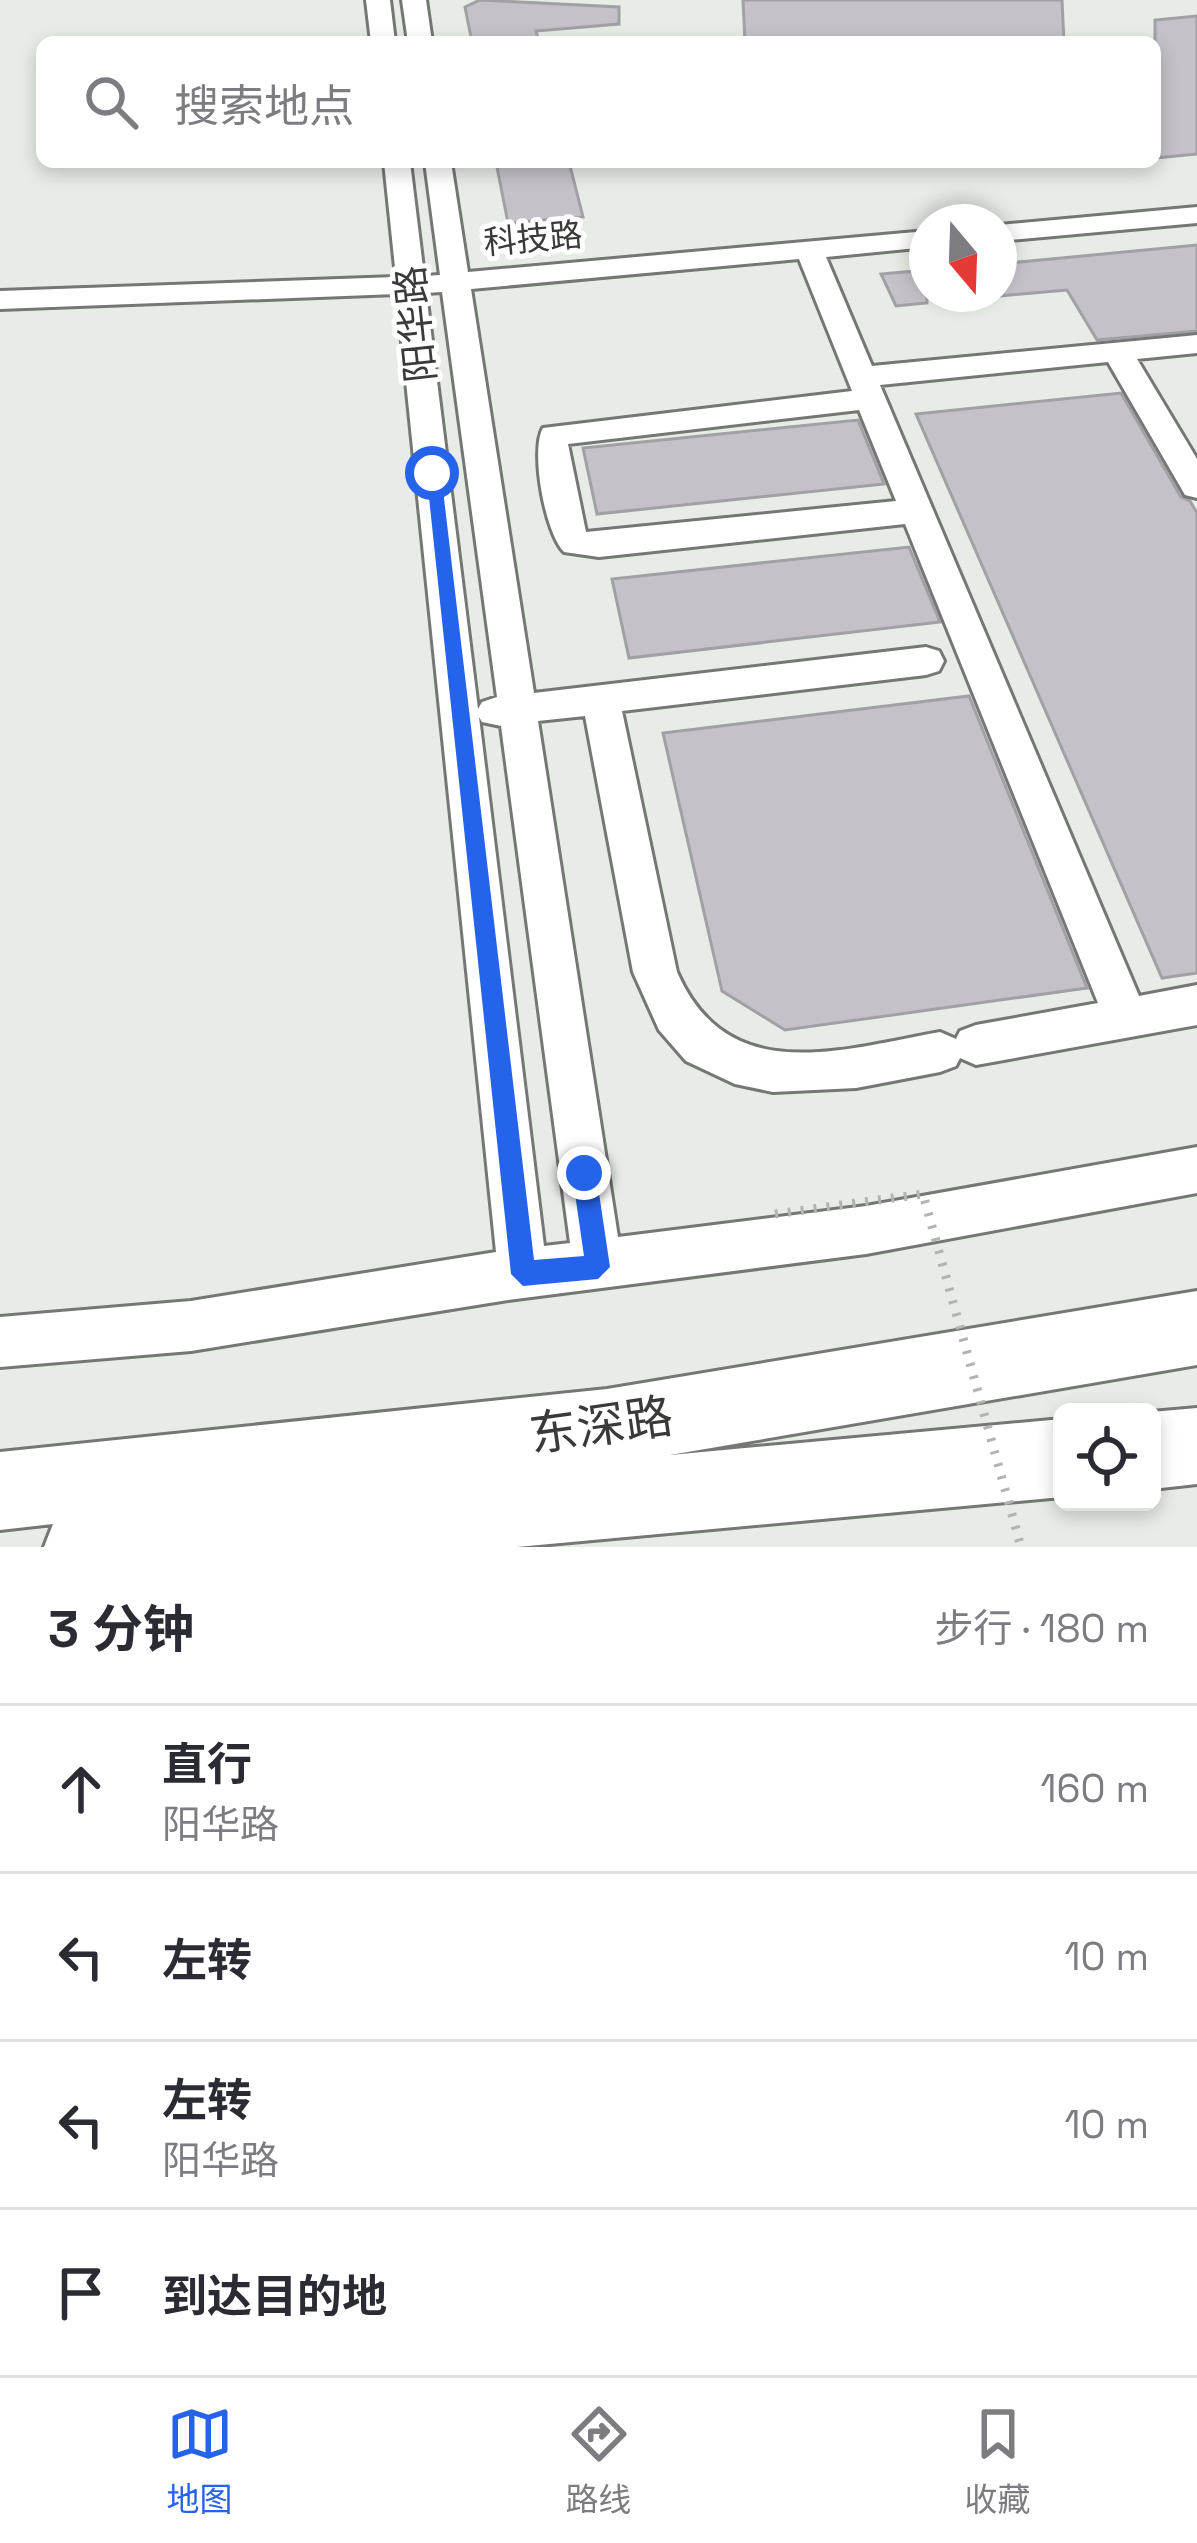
<!DOCTYPE html>
<html lang="zh">
<meta charset="utf-8">
<style>
:root{--surface:#fff;--page:#f2f2f3;--text:#2b2b33;--muted:#7c7c81;--line:#e1e1e2;--accent:#2563eb}
body{margin:0;font-family:"Space Grotesk","Noto Sans SC",sans-serif;background:var(--page);color:var(--text)}
.controls{position:absolute;right:36px;bottom:36px;display:grid;overflow:hidden;border-radius:18px;box-shadow:0 6px 18px #0003}
.controls button{width:108px;height:108px;display:grid;place-items:center;padding:0;border:0;border-bottom:3px solid var(--line);background:var(--surface);color:var(--text);font:60px sans-serif}
.compass{position:absolute;left:909px;top:204px;width:108px;height:108px;border-radius:50%;background:var(--surface);box-shadow:0 6px 18px #0003;rotate:161deg}
.stop{position:absolute;width:36px;height:36px;margin:-27px;border:9px solid #2563eb;border-radius:50%;background:#fff}
.stop.end{background:#2563eb;border-color:#fff;box-shadow:0 3px 12px #0008}
.list{margin:0;padding:0;list-style:none}
h2{display:flex;justify-content:space-between;align-items:center;height:156px;margin:0;padding:0 48px;font-size:51px}
h2 small{font-size:39px;font-weight:400;color:var(--muted)}
.list li{display:grid;grid-template-columns:78px 1fr auto;gap:36px;align-items:center;box-sizing:border-box;height:168px;padding:0 48px;border-top:3px solid var(--line)}
.list b{display:block;font-size:45px;white-space:nowrap}
.list p{margin:0;font-size:39px;white-space:nowrap;color:var(--muted)}
.list em{font-size:39px;font-style:normal;color:var(--muted)}
.icon{flex:none;width:66px;height:66px;fill:none;stroke:currentColor;stroke-width:2;stroke-linecap:round;stroke-linejoin:round}
.map{position:relative;flex:none;width:1197px;height:1547px;overflow:hidden}
.search{position:absolute;background:var(--surface);box-shadow:0 6px 18px #0003;left:36px;right:36px;top:36px;height:132px;display:flex;align-items:center;gap:30px;box-sizing:border-box;padding:0 42px;border-radius:18px;color:var(--muted);font-size:45px}
.sheet{height:828px;background:var(--surface)}
nav{display:flex;justify-content:space-around;align-items:center;box-sizing:border-box;height:168px;border-top:3px solid var(--line);background:var(--surface);font-size:33px;color:var(--muted)}
nav a{display:grid;justify-items:center;gap:6px}
nav .on{color:var(--accent)}
.map>svg:first-child{display:block}
.building{fill:#c4c2c8;stroke:#a1a0a5;stroke-width:3}
.lines{fill:none;stroke-linecap:round;stroke-linejoin:round}
.minor-casing{stroke:#747773;stroke-width:6}
.highway-casing{stroke:#747773;stroke-width:6}
.path{stroke:#b1b4b0;stroke-width:4.5;stroke-dasharray:1.5 6;stroke-linecap:butt}
.minor{fill:#fff;fill-rule:evenodd}
.highway{fill:#fff;fill-rule:evenodd}
.path-bridge{stroke:#b1b4b0;stroke-width:9;stroke-dasharray:3 10;stroke-linecap:butt}
.route{fill:#2563eb}
.labels{text-anchor:middle;stroke-width:10;stroke-linejoin:round;paint-order:stroke}
.far-street-label{font-size:33px;fill:#393b39;stroke:#fff}
.street-label{font-size:39px;fill:#393b39;stroke:#fff}
.near-street-label{font-size:48px;fill:#393b39;stroke:#fff}
</style>
<div class="map">
<svg width="1197" height="1547" viewBox="0 0 1197 1547">
<rect width="100%" height="100%" fill="#e8ece7"/>
<!-- building -->
<path class="building" d="M480,0L619,7V24L536,31L539,42H472L465,7Z
M743,0H1062L1064,42H745Z
M1197,16V154L1155,158V20Z
M496,162H569L583,217L508,223Z
M1197,245V331L1097,340L1067,290L999,296V264Z
M927,270V303L896,306L881,274Z
M1121,393L1181,497L1190,501L1197,513V973L1162,978L916,414Z
M858,420L884,484L597,514L583,448Z
M909,547L940,622L629,658L612,579Z
M969,696L1087,988L785,1030L722,991L663,733Z"/>
<g class="lines">
<defs>
<path id="minor" d="M366,0H390L395,42H371Z
M402,0H426L432,42H408Z
M384,162H410L424,276L440,275L425,162H451L468,272L927,231V247L826,257L872,366L1197,335V353L1137,359L1197,459V498L1185,495L1108,362L880,385L1139,996L1197,985V1025L976,1065L960,1058L956,1066L940,1072L856,1088L773,1092L735,1084L686,1061L659,1030L633,972L585,716L538,721L618,1237L866,1206L1197,1147V1193L866,1254L508,1300L191,1351L0,1367V1317L191,1301L496,1252L397,294L0,309V291L396,277ZM799,259L852,391L543,428C530,450 545,533 564,552L599,557L905,524L1098,1003L976,1025L960,1031L956,1039L940,1032C839,1050 728,1088 677,972L622,711L926,675L939,671L944,661L939,651L926,647L534,693L471,289ZM442,292L497,697L482,702L478,709L426,293ZM859,410L896,501L586,532L568,444ZM479,717L482,722L501,726L570,1243L544,1246Z
M1197,207V223L999,241V225Z"/>
<path id="highway" d="M1197,1291V1365L670,1455L1062,1419V1497L517,1547H44L53,1524L0,1530V1452L607,1389Z
M1197,1408V1484L1152,1489L1151,1412Z"/>
</defs>
<!-- minor casing -->
<use href="#minor" class="minor-casing"/>
<!-- highway casing -->
<use href="#highway" class="highway-casing"/>
<!-- path -->
<path class="path" d="M936,213L986,209"/>
<!-- minor -->
<use href="#minor" class="minor"/>
<!-- highway -->
<use href="#highway" class="highway"/>
<!-- path-bridge -->
<path class="path-bridge" d="M775,1214L923,1194L1021,1547"/>
</g>
<!-- route -->
<path class="route" d="M426,469L441,473L534,1260L584,1256L572,1173L584,1161L596,1173L610,1267L598,1279L523,1286L511,1274Z"/>
<g class="labels">
<!-- far-street labels -->
<g class="far-street-label">
<text transform="translate(533 238) rotate(-5)" y="12">科技路</text>
</g>
<!-- street labels -->
<g class="street-label">
<text transform="translate(415 324) rotate(-96)" y="14">阳华路</text>
</g>
<!-- near-street labels -->
<g class="near-street-label">
<text transform="translate(601 1425) rotate(-8)" y="17">东深路</text>
</g>
</g>
</svg>
<div class="controls">
<button><svg class="icon" aria-label="locate" viewBox="0 0 24 24"><circle cx="12" cy="12" r="6"/><path d="M12 2v4M12 18v4M2 12h4M18 12h4"/></svg></button>
</div>
<svg class="compass" viewBox="-18 -18 36 36"><path d="M0-13l5 13h-10z" fill="#e53935"/><path d="M0 13l5-13h-10z" fill="#7c7c81"/></svg>
<div class="stop" style="left:432px;top:473px"></div>
<div class="stop end" style="left:584px;top:1173px"></div>
<div class="search"><svg class="icon" aria-label="search" viewBox="0 0 24 24"><circle cx="10" cy="10" r="6"/><path d="M15 15l6 6"/></svg>搜索地点</div>
</div>
<section class="sheet">
<h2>3 分钟<small>步行 · 180 m</small></h2>
<ul class="list">
<li><svg class="icon" aria-label="ahead" viewBox="0 0 24 24"><path d="M12 20V5M6 11l6-6 6 6"/></svg><div><b>直行</b><p>阳华路</p></div><em>160 m</em></li>
<li><svg class="icon" aria-label="left" viewBox="0 0 24 24"><path d="M17 20v-9H6M10 6l-5 5 5 5"/></svg><div><b>左转</b></div><em>10 m</em></li>
<li><svg class="icon" aria-label="left" viewBox="0 0 24 24"><path d="M17 20v-9H6M10 6l-5 5 5 5"/></svg><div><b>左转</b><p>阳华路</p></div><em>10 m</em></li>
<li><svg class="icon" aria-label="arrive" viewBox="0 0 24 24"><path d="M6 21V4h12l-3 4 3 4H6"/></svg><div><b>到达目的地</b></div></li>
</ul>
</section>
<nav>
<a class="on"><svg class="icon" aria-label="map" viewBox="0 0 24 24"><path d="M3 6l6-2 6 2 6-2v14l-6 2-6-2-6 2zM9 4v14M15 6v14"/></svg>地图</a>
<a><svg class="icon" aria-label="directions" viewBox="0 0 24 24"><path d="M12 3l9 9-9 9-9-9zM9 14v-3h6M13 9l2 2-2 2"/></svg>路线</a>
<a><svg class="icon" aria-label="saved" viewBox="0 0 24 24"><path d="M7 4h10v16l-5-4-5 4z"/></svg>收藏</a>
</nav>
